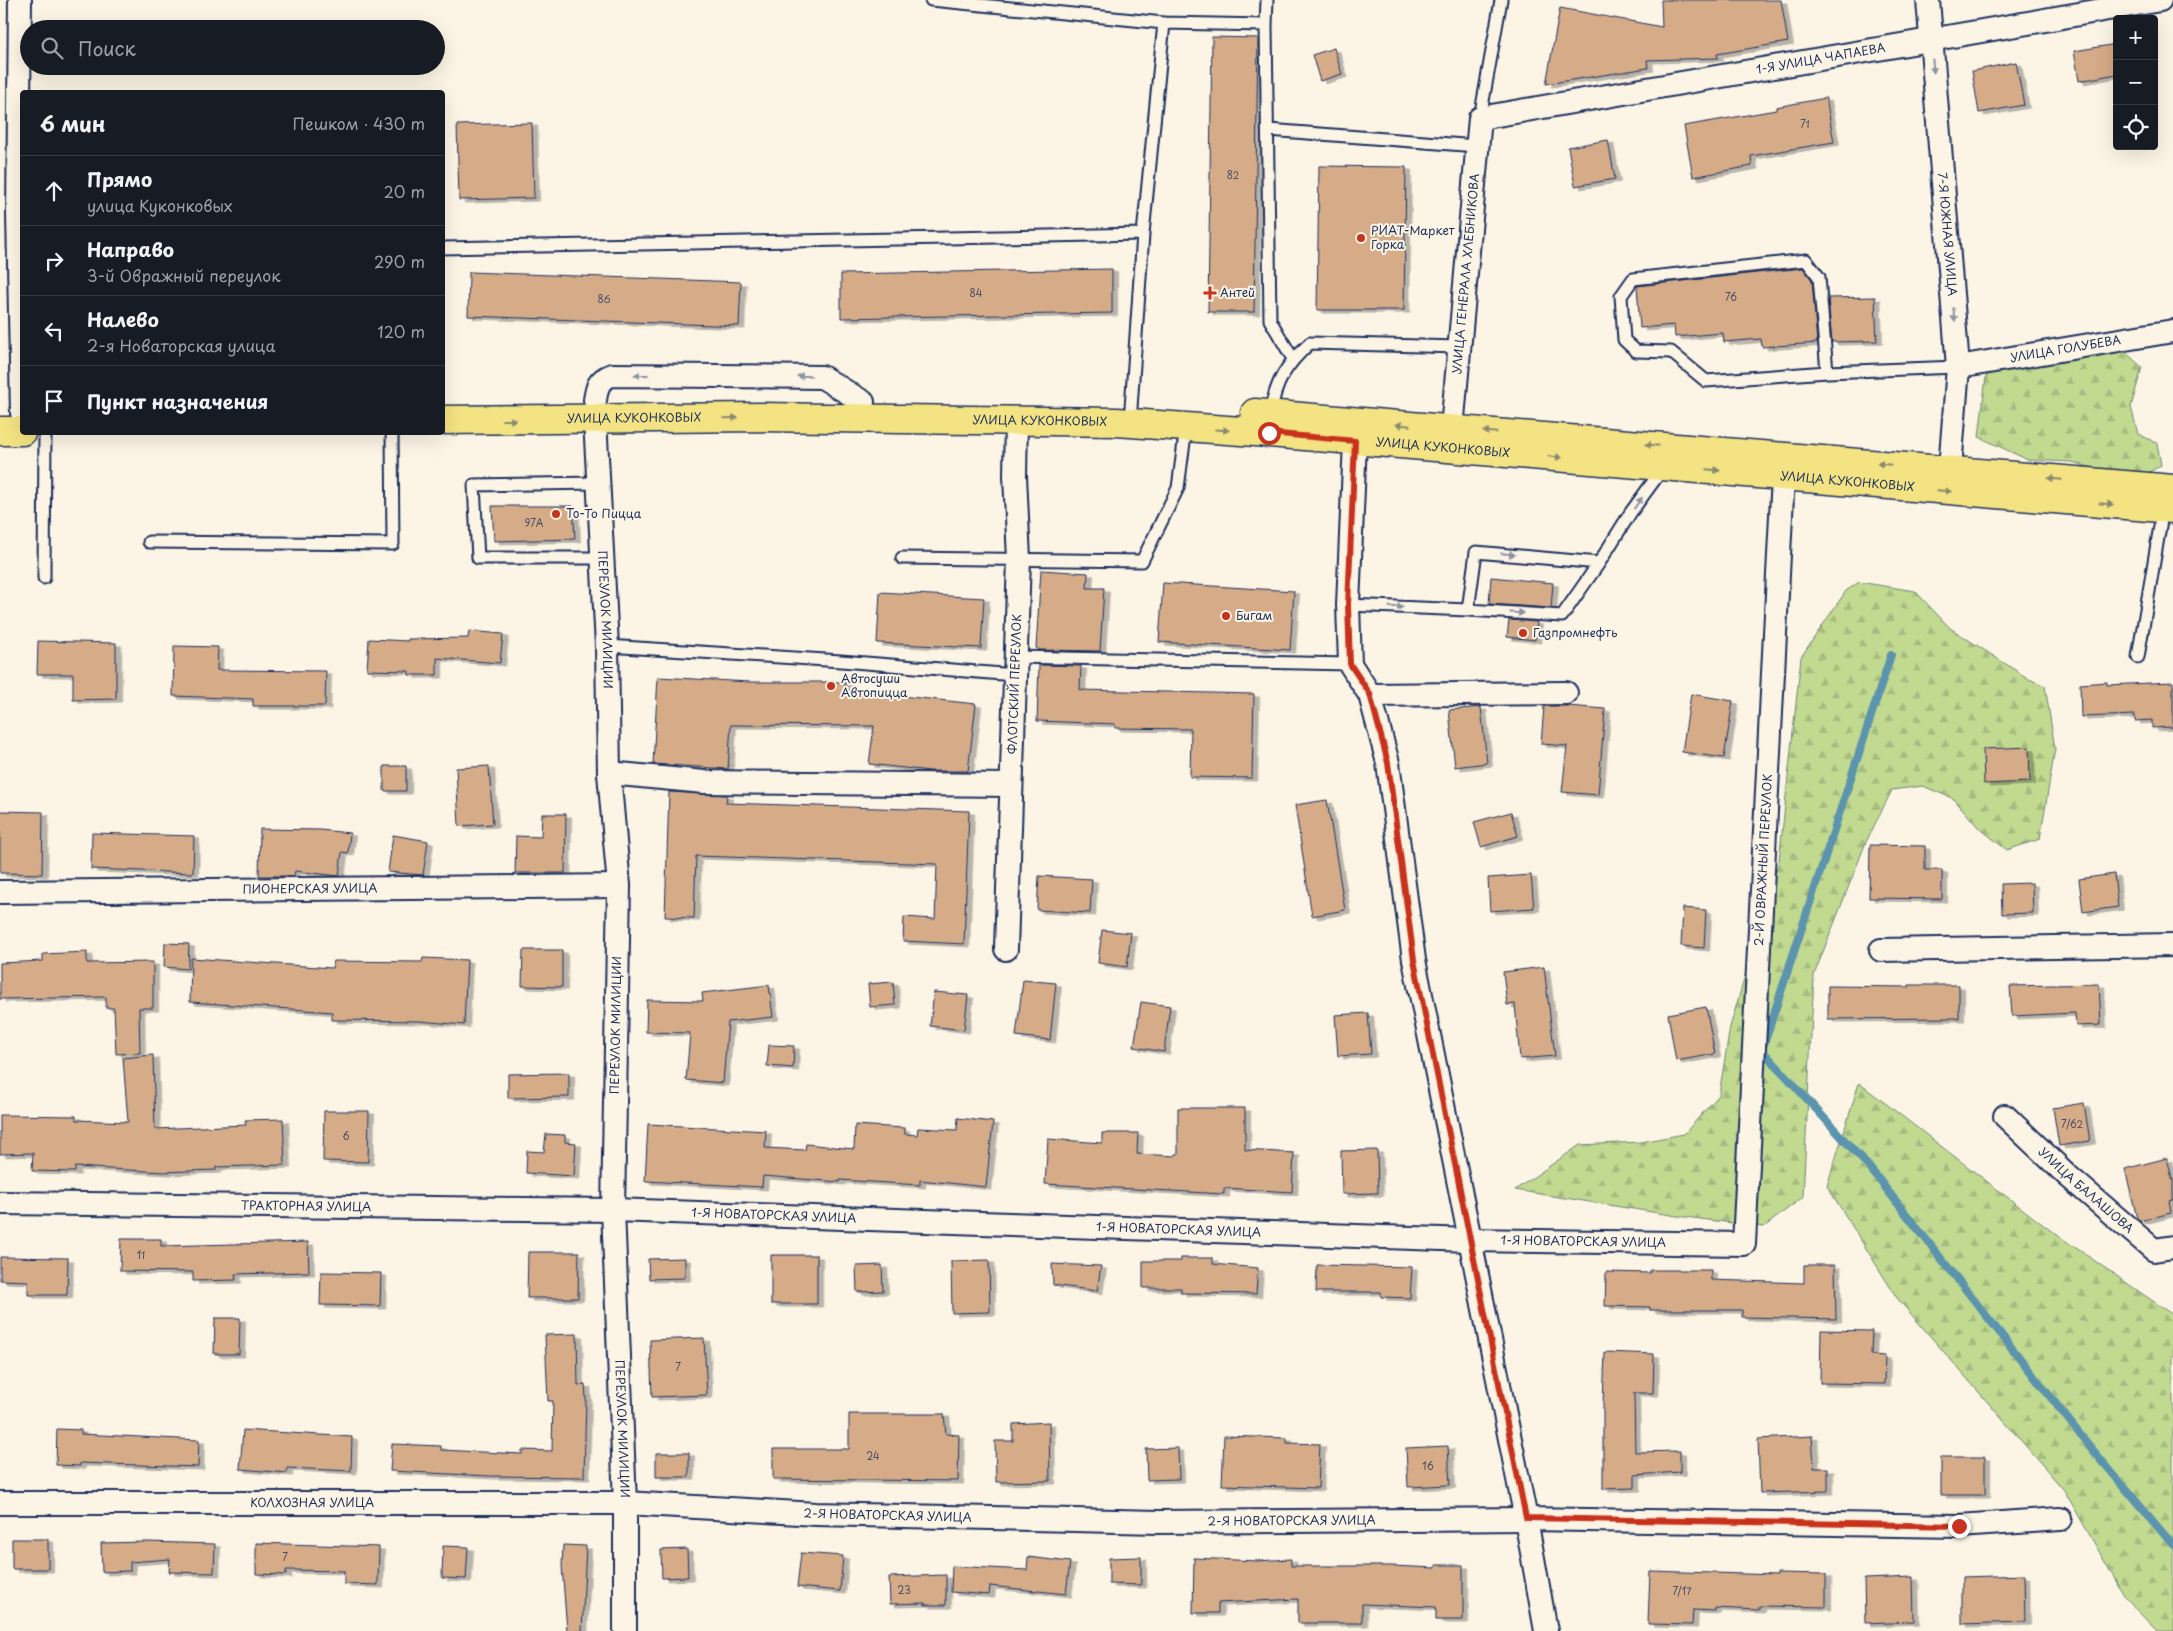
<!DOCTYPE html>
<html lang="ru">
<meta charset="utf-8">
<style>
:root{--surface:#171b24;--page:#242831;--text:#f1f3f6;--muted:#9ea1a6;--line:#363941}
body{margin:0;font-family:"Playpen Sans",sans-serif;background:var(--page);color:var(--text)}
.controls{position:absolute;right:15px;top:15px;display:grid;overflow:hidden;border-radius:5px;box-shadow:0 5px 20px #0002}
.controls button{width:45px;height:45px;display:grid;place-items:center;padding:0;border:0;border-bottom:1px solid var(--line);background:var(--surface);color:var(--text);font:25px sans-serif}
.stop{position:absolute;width:15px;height:15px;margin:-11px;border:4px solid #c8321e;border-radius:50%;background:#fff}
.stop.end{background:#c8321e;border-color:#fff;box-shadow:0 1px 5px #0008}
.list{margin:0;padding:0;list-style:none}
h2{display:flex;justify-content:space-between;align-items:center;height:65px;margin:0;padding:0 20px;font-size:21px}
h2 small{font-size:16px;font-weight:400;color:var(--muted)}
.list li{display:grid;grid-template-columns:32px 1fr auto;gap:15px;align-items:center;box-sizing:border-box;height:70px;padding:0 20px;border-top:1px solid var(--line)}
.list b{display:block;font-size:19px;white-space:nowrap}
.list p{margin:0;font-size:16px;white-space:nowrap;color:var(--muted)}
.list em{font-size:16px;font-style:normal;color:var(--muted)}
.icon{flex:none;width:28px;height:28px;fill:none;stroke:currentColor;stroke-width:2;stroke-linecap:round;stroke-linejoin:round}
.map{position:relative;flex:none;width:2173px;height:1631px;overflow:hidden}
.search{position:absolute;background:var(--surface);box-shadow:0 5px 20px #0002;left:20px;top:20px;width:425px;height:55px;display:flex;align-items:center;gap:12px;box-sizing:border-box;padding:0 18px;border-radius:28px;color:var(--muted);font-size:19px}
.panel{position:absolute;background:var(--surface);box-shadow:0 5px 20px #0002;left:20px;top:90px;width:425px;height:345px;border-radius:5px}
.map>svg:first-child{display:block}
.forest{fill:url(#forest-firs);stroke:#6e8477}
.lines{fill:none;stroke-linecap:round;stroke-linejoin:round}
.stream{stroke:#5c94ad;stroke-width:8}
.building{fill:#d6ab87;stroke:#1b2f5e;filter:url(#shadow)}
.service-casing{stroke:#1b2f5e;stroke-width:15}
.minor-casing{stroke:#1b2f5e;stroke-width:26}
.primary-casing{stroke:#1b2f5e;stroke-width:31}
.service{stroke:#fcf5e5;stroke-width:11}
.minor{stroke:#fcf5e5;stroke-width:22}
.primary{stroke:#f4e382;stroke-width:28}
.oneway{fill:#8c92a2}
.oneway2{fill:#888970}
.route{stroke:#c8321e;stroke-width:6}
.poi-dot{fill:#c8321e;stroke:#fcf5e5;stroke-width:2}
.labels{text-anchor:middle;stroke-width:4;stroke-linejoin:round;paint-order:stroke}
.number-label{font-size:10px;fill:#4a4e68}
.street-label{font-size:12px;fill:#1b2f5e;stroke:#fcf5e5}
.poi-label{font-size:12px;fill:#1b2f5e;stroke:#fcf5e5;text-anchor:start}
</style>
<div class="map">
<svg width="2173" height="1631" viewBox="0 0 2173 1631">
<defs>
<pattern id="forest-firs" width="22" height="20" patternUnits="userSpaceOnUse" patternTransform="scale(1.25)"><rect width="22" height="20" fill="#c1da90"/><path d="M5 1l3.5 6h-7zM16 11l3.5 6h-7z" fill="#a5bb7f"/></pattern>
<filter id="shadow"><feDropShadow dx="5.5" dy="3" stdDeviation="0" flood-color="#0004"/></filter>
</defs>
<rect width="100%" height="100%" fill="#fcf5e5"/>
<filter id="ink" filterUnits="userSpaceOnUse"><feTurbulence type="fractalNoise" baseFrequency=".02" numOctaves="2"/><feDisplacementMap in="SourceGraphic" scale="10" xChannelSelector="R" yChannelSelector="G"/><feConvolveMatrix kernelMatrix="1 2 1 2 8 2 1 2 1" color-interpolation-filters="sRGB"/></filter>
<g filter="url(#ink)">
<!-- forest -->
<path class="forest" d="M2124,351L2142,367L2131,407L2138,434L2157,443L2161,465L2148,473L2106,472L2072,462L2028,460L1979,437L1986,376L2001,371Z
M1859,582L1915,591L1950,628L2029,679L2045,686L2055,749L2040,839L2007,850L1978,827L1954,799L1923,786L1892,790L1866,842L1814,975L1803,1197L1764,1227L1677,1216L1515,1190L1580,1145L1641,1142L1684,1134L1719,1095L1730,1027L1779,861L1801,657L1846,591Z
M1859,1083L2050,1230L2173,1315V1631H2158L2125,1597L2064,1490L1897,1298L1827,1186Z"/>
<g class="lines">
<!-- stream -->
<path class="stream" d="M1891,655L1762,1050L1869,1167L2082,1437L2173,1545"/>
</g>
<!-- building -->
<path class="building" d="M1661,0H1781L1788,42L1717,54L1718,58L1647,60L1648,68L1546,84L1560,8L1662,27Z
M1212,37L1258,38L1254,312H1208Z
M2117,44V74L2079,81L2074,51Z
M1334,48L1342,74L1320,81L1312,55Z
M2016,62L2024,105L1979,113L1972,71Z
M1826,98L1834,142L1751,156L1752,166L1693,177L1684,126L1776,110V107Z
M532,123L534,198L459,200L457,125Z
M1608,140L1615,179L1575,186L1568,147Z
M1319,166L1406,167L1404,310H1317Z
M1803,268L1812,280L1817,343L1762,347L1761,339L1724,342L1723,333L1675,337L1674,325L1640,328L1637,286Z
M1112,269V313L841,318V274Z
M469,272L741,282L739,326L468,316Z
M1875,297L1877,341L1832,342L1828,298Z
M492,506H573L575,539L494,541Z
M1041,570L1088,573L1087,588H1104L1100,651L1040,650L1036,648Z
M1491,577L1553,583L1551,608L1489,604Z
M1163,583L1294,591L1290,650L1159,642Z
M880,592L984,598L981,648L877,643Z
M1509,620L1537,622L1535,640L1507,637Z
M469,631L503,634L500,663L437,658V675H409V671L367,670L369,639L408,641V639L468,638Z
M38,641L116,643V699L73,700V674H37Z
M174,646L218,647L217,670L326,671L325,706H253V699L173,696Z
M1039,665L1081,666L1080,690L1254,694L1252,778L1190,777L1191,729L1115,728V724L1037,721Z
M658,677L750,682H845V690L976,704L968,771H930L869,764L874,726L731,725L728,769L653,764Z
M2107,682V685L2173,682V727L2152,728V720L2135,721V715L2081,717L2080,684Z
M1691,694L1733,701L1724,758L1682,752Z
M1544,706H1568L1605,709L1598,795L1562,792L1567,746L1541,744Z
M1481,707L1487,763L1455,767L1449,710Z
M2029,747L2030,782L1984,784L1983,749Z
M384,766H406V791H384Z
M489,766L493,824L459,826L456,768Z
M669,792L727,795L726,803L969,811L964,944L903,941L904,917L935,919L937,864L696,856L694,918L665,917Z
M1327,800L1345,910L1312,916L1295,805Z
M0,811L43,812L42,874L0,873Z
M1511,812L1518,836L1481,847L1474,822Z
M542,814H566L565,873H515L516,836L541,837Z
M260,829L320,830L350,833L348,853L342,852L339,876L295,871L294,876H259Z
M92,833L194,836L193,873L91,869Z
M393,835L428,841L423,875L388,872Z
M1870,845L1925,846V870H1942V899L1869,898Z
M2114,874L2118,907L2083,912L2079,879Z
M1531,875L1534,908L1490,911L1488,878Z
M1039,876L1092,879L1090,913L1037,910Z
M2032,883L2033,913L2002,914L2001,884Z
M1683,908L1706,910L1704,948L1681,946Z
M1102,930L1131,933L1127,967L1098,963Z
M165,943L189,944L188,969L164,967Z
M523,950H562V987L522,986Z
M87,952V963L153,962V1008H139L140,1053L116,1054L114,1008H106V997L0,999V963L43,961V954Z
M191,958L332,968L333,961L422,962L423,958L467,960L464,1025L419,1021L332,1020V1012L190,1002Z
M1544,967L1555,1056L1520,1059L1515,1004L1507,1005L1503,972Z
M1023,980L1056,983L1050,1040L1016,1036Z
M893,982L895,1005L870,1007L868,984Z
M2099,984L2101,1025L2076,1026L2075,1013L2012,1016L2010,986Z
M769,985L773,1017L728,1022L723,1083L686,1080L690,1033L646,1032L647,1000L703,1001L702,993Z
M1909,985H1959V1018L1828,1019V986L1909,987Z
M934,992L968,995L964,1030L930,1026Z
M1141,1002L1170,1006L1164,1052L1134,1047Z
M1706,1007L1715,1054L1676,1061L1668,1014Z
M1368,1013L1371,1054L1338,1056L1335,1015Z
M769,1045L794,1046L793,1068L767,1066Z
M153,1055L155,1129L246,1125L245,1120L283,1119L285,1165L216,1167V1170L163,1172L75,1167V1172L32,1171L33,1153L0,1154V1115L76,1116V1120L128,1122L123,1058Z
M569,1073V1097L508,1098V1074Z
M2084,1103L2090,1141L2059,1146L2053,1108Z
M1178,1108H1245V1150L1294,1153L1292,1192L1224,1188V1194L1045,1184L1048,1139L1102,1143V1133H1138L1137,1154L1175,1156V1154H1178Z
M324,1111H369L368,1162L323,1161Z
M958,1118L993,1122L986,1187L920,1180V1185L840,1180V1182L763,1176L762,1187L645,1181L648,1124L766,1131L765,1148L805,1150L806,1144L854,1149L855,1125L904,1128L905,1134L917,1135L918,1128L957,1130Z
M546,1134L565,1135V1142L576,1143L574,1176L526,1173L527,1151L544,1152Z
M1377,1150L1378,1193L1342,1194L1341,1151Z
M2167,1158L2173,1182V1200L2169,1201L2171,1213L2140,1221L2137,1218L2125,1169Z
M121,1239H161V1246L308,1242L309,1272L235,1274L236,1280L193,1281V1272L120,1271Z
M528,1252H579L578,1298H527Z
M771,1255H817V1304H771Z
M0,1257L68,1258L67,1295H28V1281L0,1280Z
M685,1258V1278L649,1279L648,1259Z
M1181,1258H1213V1264L1258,1268L1256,1294L1181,1293V1288H1143V1261H1181Z
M989,1260L990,1312L952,1313L951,1261Z
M1052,1264L1101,1266L1097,1291L1053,1285Z
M882,1265L883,1291L857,1292L856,1266Z
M1317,1265L1412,1267L1410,1298L1381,1297V1292H1316Z
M1804,1265H1835L1836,1319L1742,1317V1310H1650V1307L1605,1306L1606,1272L1650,1273V1270H1711V1280L1804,1283Z
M321,1272L381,1273L380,1306L320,1305Z
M215,1318H240L239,1354H214Z
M1821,1330L1872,1331L1871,1355L1885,1356L1884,1384L1820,1383Z
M577,1334L578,1385L585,1384L586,1398L584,1477L489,1476L390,1471L392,1444L441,1446V1450L522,1454V1450L552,1451L553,1401H548L545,1335Z
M704,1338L707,1395L652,1397L650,1340Z
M1605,1352L1654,1354L1653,1393H1634L1635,1452L1680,1451V1472L1635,1475V1488L1603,1489V1404Z
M849,1414H944L946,1434L959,1435L958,1481L773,1479V1449H849Z
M1049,1422L1050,1481L996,1482L995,1441H1013V1424Z
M57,1429L81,1430V1434L199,1440L198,1467L80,1463V1466L56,1465Z
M243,1430L352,1437L351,1471L287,1468V1473L240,1469Z
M1224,1436L1287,1438V1443L1320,1444L1318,1488L1222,1485Z
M1812,1436L1814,1468H1828V1491L1760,1493L1758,1439Z
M1448,1446L1450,1485L1408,1487L1406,1448Z
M1178,1448L1179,1479L1147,1480L1146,1449Z
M656,1453H689V1477H656Z
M1941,1457H1985V1495H1941Z
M12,1539H48V1569H12Z
M147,1542L215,1544L214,1573L169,1572L170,1559L130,1562V1571L102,1572L101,1543Z
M256,1543L379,1547L378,1585L344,1584V1571L286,1570V1575L256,1574Z
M563,1545L586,1546L582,1631H567L562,1566Z
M443,1546L468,1547L466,1579L442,1578Z
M687,1549L688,1577L662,1578L661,1550Z
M801,1553L843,1556L840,1591L797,1587Z
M1028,1557L1070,1562L1066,1594L990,1586L989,1595L951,1592L952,1566L1027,1570Z
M1141,1557V1585L1109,1584V1558Z
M1194,1558L1257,1561L1291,1559V1566H1391L1436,1568V1565H1463V1620H1436V1607L1362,1604V1623H1298V1599L1218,1603V1613H1193Z
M1650,1571L1777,1575V1573L1826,1574V1607L1759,1606V1610L1715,1608V1611L1693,1610L1692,1625L1648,1624Z
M946,1575V1605H925V1603L890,1604L889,1577Z
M2024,1575L2025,1622L1962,1624V1577Z
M1913,1577L1914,1621L1865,1623L1864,1579Z"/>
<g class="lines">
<defs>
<path id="service" d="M931,0L1164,23L1266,25L1267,0
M1266,25L1270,320L1293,359
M1480,118L1501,0
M1268,130L1477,146
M442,248L1143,234
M1827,372L1819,277L1806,260L1633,279L1621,296L1624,340L1636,351L1671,352L1706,381L1827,372L1958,367
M1131,408L1143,234L1164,23
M1270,414C1276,381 1285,366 1310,343L1459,347
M598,483L474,485L478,558H602
M149,542L393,544L392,432
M902,558L1142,561L1178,488L1186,427
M44,578L45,432
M1348,605L1468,610L1476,552L1599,563L1631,512L1664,467
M1468,610L1562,616L1599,563
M607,646L841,661L1015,675
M1015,657L1350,664
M2138,657L2163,508"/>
<g id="minor">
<path d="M20,0L18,214L22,413"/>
<path id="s1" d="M1928,0L1958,367L1950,469"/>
<path id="s2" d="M1958,367L2173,331"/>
<path d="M595,400C597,387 598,380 612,375L822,377L863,402"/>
<path id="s3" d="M595,419L607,646L609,773L619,886L613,1210L625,1503V1631"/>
<path id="s4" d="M1452,429L1480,118L2160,0"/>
<path d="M1355,441L1348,605L1350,664L1370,695L1388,763L1414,960L1526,1519L1546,1631"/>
<path d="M1370,695L1566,693"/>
<path d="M609,773L704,782L1011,785"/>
<path id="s5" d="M0,892L619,886"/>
<path id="s6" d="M1006,949L1019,559L1015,476L1016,419"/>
<path d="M1881,950L2173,945"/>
<path id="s7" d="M2005,1116L2068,1176L2154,1250L2173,1247"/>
<path id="s8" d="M0,1203L613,1210L1470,1240L1744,1244L1783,476"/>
<path id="s9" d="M0,1503H625L816,1514L1159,1522L1526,1519L1959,1526L2060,1519"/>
</g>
<g id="primary">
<path d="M1255,413L2173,489"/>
<path id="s10" d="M442,420L760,417L1117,422L1269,433L2173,509"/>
<path d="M0,431H22"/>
</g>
</defs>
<!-- service casing -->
<use href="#service" class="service-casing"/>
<!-- minor casing -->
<use href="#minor" class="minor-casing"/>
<!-- primary casing -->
<use href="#primary" class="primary-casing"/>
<!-- service -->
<use href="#service" class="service"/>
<!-- minor -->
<use href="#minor" class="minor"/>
<!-- primary -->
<use href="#primary" class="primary"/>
</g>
<!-- one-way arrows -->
<defs><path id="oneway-solid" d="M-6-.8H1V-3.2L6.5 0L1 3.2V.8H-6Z" transform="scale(1.25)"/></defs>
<g class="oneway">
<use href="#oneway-solid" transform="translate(1933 66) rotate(85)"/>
<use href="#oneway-solid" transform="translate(1954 315) rotate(85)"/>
<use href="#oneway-solid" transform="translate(641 375) rotate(-180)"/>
<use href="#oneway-solid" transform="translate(804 376) rotate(-180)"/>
<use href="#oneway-solid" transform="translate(1638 503) rotate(-54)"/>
<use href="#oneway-solid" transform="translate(1508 554) rotate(5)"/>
<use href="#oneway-solid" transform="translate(1396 607) rotate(2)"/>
<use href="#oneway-solid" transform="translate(1517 613) rotate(4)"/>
</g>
<g class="oneway2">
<use href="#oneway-solid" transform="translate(731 418) rotate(-1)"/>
<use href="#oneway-solid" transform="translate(509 420)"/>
<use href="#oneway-solid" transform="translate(1403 425) rotate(-175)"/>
<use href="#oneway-solid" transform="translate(1222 430) rotate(4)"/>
<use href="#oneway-solid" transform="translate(1490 432) rotate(-175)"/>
<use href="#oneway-solid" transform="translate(1652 445) rotate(-175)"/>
<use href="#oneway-solid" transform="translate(1555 457) rotate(5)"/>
<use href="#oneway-solid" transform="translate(1884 464) rotate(-175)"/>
<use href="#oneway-solid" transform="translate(1713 470) rotate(5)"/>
<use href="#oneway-solid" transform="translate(2055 479) rotate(-175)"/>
<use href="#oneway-solid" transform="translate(1944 491) rotate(5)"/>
<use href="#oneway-solid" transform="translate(2106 504) rotate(5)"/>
</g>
</g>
<g class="lines" filter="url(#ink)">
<!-- route -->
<path class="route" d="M1269,433L1355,441L1348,605L1350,664L1370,694L1388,763L1414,960L1526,1518L1959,1526"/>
</g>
<!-- markers -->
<g class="poi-dot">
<circle cx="1361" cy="238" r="5"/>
<path d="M1207.5 285.5h5v5h5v5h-5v5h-5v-5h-5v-5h5z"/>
<circle cx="556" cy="514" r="5"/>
<circle cx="1226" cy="616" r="5"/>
<circle cx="1523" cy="633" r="5"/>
<circle cx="831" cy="686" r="5"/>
</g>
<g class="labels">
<!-- number labels -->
<g class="number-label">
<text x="1805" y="128">71</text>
<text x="1233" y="179">82</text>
<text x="976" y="297">84</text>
<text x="1731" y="301">76</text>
<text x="604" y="303">86</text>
<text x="534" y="527">97А</text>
<text x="2072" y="1128">7/62</text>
<text x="346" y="1140">6</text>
<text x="141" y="1259">11</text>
<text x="678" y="1371">7</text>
<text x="873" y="1460">24</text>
<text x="1428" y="1470">16</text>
<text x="285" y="1561">7</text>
<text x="904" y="1594">23</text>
<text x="1682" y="1595">7/17</text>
</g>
<!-- street labels -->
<g class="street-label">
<text dy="4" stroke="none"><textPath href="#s4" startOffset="658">1-Я УЛИЦА ЧАПАЕВА</textPath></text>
<text dy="4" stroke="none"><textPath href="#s1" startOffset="235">7-Я ЮЖНАЯ УЛИЦА</textPath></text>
<text dy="4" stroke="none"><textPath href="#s4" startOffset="156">УЛИЦА ГЕНЕРАЛА ХЛЕБНИКОВА</textPath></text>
<text dy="4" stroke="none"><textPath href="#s2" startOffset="109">УЛИЦА ГОЛУБЕВА</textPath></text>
<text dy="4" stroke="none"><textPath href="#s10" startOffset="192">УЛИЦА КУКОНКОВЫХ</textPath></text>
<text dy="4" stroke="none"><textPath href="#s10" startOffset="598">УЛИЦА КУКОНКОВЫХ</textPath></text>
<text dy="4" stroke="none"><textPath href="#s10" startOffset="1002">УЛИЦА КУКОНКОВЫХ</textPath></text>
<text dy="4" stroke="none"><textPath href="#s10" startOffset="1408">УЛИЦА КУКОНКОВЫХ</textPath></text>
<text dy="4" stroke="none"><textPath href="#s3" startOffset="201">ПЕРЕУЛОК МИЛИЦИИ</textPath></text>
<text dy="4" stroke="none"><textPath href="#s6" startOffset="265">ФЛОТСКИЙ ПЕРЕУЛОК</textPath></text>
<text dy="4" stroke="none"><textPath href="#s8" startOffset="2129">2-Й ОВРАЖНЫЙ ПЕРЕУЛОК</textPath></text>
<text dy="4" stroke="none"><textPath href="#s5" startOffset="310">ПИОНЕРСКАЯ УЛИЦА</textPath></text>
<text transform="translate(616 1025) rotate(-89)" y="4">ПЕРЕУЛОК МИЛИЦИИ</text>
<text dy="4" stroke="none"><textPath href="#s7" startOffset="110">УЛИЦА БАЛАШОВА</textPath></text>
<text dy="4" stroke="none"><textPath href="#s8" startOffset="306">ТРАКТОРНАЯ УЛИЦА</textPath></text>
<text dy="4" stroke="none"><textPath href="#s8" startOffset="774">1-Я НОВАТОРСКАЯ УЛИЦА</textPath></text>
<text dy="4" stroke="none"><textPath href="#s8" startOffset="1179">1-Я НОВАТОРСКАЯ УЛИЦА</textPath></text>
<text dy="4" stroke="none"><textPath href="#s8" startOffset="1584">1-Я НОВАТОРСКАЯ УЛИЦА</textPath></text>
<text dy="4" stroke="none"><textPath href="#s3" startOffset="1011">ПЕРЕУЛОК МИЛИЦИИ</textPath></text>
<text dy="4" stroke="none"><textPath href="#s9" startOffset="312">КОЛХОЗНАЯ УЛИЦА</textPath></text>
<text dy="4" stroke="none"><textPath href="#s9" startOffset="888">2-Я НОВАТОРСКАЯ УЛИЦА</textPath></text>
<text dy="4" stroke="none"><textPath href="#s9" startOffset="1292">2-Я НОВАТОРСКАЯ УЛИЦА</textPath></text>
</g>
<!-- poi labels -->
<g class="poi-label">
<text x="1371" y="235">РИАТ-Маркет<tspan x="1371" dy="14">Горка</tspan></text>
<text x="1220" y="297">Антей</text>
<text x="566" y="518">То-То Пицца</text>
<text x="1236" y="620">Бигам</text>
<text x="1533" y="637">Газпромнефть</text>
<text x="841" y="683">Автосуши<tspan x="841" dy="14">Автопицца</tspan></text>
</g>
</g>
</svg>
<div class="controls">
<button>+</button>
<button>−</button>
<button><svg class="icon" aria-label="locate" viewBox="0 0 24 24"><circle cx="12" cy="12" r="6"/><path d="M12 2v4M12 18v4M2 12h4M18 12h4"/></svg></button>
</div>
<div class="stop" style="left:1269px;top:433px"></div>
<div class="stop end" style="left:1959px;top:1526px"></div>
<div class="search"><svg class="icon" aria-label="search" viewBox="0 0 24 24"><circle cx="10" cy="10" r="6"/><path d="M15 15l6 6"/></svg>Поиск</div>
<section class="panel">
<h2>6 мин<small>Пешком · 430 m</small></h2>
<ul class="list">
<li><svg class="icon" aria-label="ahead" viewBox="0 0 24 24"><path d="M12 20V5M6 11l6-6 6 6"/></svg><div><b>Прямо</b><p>улица Куконковых</p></div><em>20 m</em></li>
<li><svg class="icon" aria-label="right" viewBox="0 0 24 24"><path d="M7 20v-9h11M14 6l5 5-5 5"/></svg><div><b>Направо</b><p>3-й Овражный переулок</p></div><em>290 m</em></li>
<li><svg class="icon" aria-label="left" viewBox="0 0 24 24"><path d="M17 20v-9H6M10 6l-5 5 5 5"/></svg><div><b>Налево</b><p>2-я Новаторская улица</p></div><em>120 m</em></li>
<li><svg class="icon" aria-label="arrive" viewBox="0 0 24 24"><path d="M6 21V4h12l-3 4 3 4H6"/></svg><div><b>Пункт назначения</b></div></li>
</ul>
</section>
</div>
